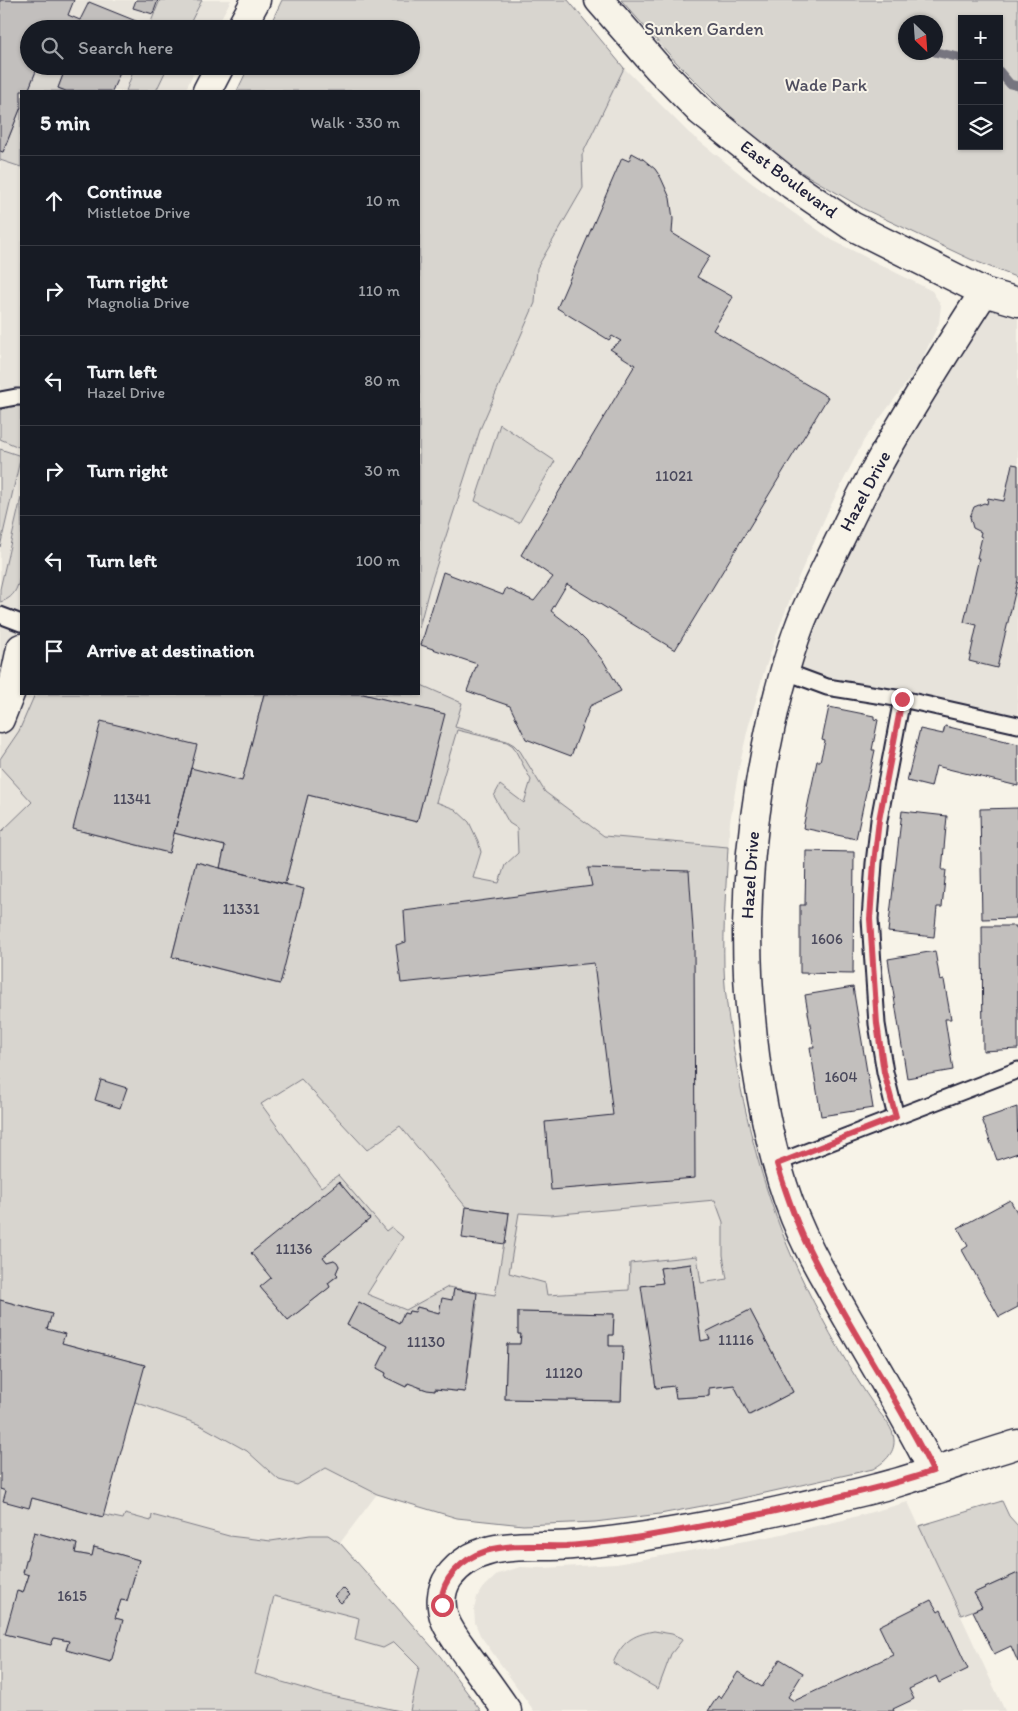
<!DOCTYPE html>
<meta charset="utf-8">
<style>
:root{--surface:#171b24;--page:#242831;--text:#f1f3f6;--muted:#9ea1a6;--line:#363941}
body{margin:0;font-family:Itim,sans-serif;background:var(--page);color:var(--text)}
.controls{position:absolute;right:15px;top:15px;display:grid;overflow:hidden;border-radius:0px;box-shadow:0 1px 4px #0004}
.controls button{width:45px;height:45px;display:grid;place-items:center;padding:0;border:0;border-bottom:1px solid var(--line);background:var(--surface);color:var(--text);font:25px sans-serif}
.compass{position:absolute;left:898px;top:15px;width:45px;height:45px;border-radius:50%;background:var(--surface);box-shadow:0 1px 4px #0004;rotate:155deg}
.stop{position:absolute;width:15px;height:15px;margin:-11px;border:4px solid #d1495b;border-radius:50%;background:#fff}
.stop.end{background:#d1495b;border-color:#fff;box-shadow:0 1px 5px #0008}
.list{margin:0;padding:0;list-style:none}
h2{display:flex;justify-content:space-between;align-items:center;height:65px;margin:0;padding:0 20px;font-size:21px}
h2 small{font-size:16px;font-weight:400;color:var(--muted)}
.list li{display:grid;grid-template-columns:32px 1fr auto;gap:15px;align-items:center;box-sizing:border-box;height:90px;padding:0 20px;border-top:1px solid var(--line)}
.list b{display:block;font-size:19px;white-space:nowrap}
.list p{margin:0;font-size:16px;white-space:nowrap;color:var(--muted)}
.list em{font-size:16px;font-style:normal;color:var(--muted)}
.icon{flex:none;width:28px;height:28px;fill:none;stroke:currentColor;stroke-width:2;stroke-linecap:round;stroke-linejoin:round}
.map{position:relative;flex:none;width:1018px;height:1711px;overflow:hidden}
.search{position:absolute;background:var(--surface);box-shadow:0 1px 4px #0004;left:20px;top:20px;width:400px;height:55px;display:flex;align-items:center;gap:12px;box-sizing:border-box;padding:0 18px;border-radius:28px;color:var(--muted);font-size:19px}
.panel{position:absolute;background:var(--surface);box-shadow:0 1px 4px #0004;left:20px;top:90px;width:400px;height:605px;border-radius:0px}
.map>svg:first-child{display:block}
.built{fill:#e7e3db}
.green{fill:#d8d5cf;stroke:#7d7c85;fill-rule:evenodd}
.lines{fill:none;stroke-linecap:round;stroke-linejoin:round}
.stream{stroke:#76747f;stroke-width:9}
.building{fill:#c2bfbd;stroke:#22223b}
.lane-casing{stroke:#22223b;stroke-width:19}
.street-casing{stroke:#22223b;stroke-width:31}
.secondary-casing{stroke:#22223b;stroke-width:31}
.lane{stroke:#f7f3e8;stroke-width:15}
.street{stroke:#f7f3e8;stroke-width:28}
.secondary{stroke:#f7f3e8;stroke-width:28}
.route{stroke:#d1495b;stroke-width:6}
.labels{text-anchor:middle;stroke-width:4;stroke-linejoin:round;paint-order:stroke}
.number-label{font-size:15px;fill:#4a495c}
.park-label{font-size:18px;fill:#504f60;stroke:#f7f3e8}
.street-label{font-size:18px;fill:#22223b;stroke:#f7f3e8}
</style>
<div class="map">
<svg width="1018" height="1711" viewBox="0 0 1018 1711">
<rect width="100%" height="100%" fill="#f7f3e8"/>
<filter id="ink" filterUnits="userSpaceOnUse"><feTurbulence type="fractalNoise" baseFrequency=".02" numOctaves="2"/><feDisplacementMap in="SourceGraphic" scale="10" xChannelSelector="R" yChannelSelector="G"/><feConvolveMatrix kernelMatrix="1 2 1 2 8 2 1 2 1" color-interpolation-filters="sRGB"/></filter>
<g filter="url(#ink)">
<!-- built -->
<path class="built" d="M0,0H231L215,29H29V66H197L185,91H21V694H419V91H237L249,66H411V29H268L282,0H568L624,68L689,133L753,184L832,240L932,291L941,305L939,323L919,366L864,440L828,511L799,576L779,628L763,675L748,728L739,768L730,822L724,919V970L729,1024L746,1116L756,1158L770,1202L796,1268L829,1334L860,1385L889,1426L894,1440L891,1453L885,1462L873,1469L729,1501L660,1514L595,1522L523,1525L457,1518L377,1494L340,1543L440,1656L481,1711H0Z
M984,292L1018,302V725L784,671Z
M908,1502L1005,1711H534L480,1635L475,1623L474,1609L477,1597L481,1590L498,1574L520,1567L543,1568L616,1564L773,1536L843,1520Z"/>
<!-- green -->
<path class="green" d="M160,0H202L187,29H148Z
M282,0H568L624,68L582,155L583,188L537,268L535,303L481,427L429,589L419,628V91H237L249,66H411V29H268Z
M621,0H1018V278L970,259L864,209L796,169L755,141L676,62ZM962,19H999V146H962ZM906,22H936V52H906Z
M38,66L66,67L58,88L66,91H28Z
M135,66H168L156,91H126Z
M21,107V167L0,160V151L3,152Z
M21,406V448L0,439V410L8,407Z
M500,424L555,461L519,523L475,501Z
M0,449L21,456L0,547Z
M21,498C21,520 25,569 17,587C14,595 8,600 0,602V589Z
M419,684L462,703L455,727L507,741L514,745L520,751L545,792L604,836L728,847C726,887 723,927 724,968C725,998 730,1028 735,1057C749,1137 770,1214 806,1287C827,1329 849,1369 876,1408C883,1417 894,1429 894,1440C895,1454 883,1463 873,1469L729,1501L660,1514L595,1522L523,1525L457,1518L377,1494L326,1468L297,1485L279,1480L247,1451L198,1424L135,1402L144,1365L62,1343L47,1329L52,1314L0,1300V833L32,802L0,767V759L19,731L35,694H264L242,781L232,779L73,829L169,853L174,833L225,846L220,868L196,862L172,957L279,984L304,889L285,884L308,795L417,822L444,714L363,694H419ZM457,730L507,742L513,746L531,780L524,803L500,785L494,796L509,823L517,828L518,853L505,865L499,883L473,878L481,852L478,841L469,822L455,809L436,802ZM301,1079L367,1150L400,1126L466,1207L509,1213L495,1295L448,1287L406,1310L367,1294L403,1237L391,1227L386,1231L338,1175L321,1187L261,1104ZM339,1182L370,1219L323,1257L327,1262L334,1260L339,1266L336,1273L338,1276L328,1283L330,1287L288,1320L261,1288L271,1278ZM715,1200L723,1222V1255L727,1279L701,1283L697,1256L630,1263L629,1290L547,1295L545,1283L509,1273L519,1213L550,1215ZM691,1264L701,1341L710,1339L707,1332L750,1310L793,1392L750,1415L734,1385L709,1388V1396L676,1398L674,1386L656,1388L642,1286L663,1283L660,1268ZM454,1289L477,1293L475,1304H477L465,1392L435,1389V1391L419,1388V1386L408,1383L406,1387L385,1377L386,1373L377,1368L388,1346L347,1325L359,1302L399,1323L404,1313L408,1314L409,1311L415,1312L417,1307L439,1313L442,1299L452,1300ZM518,1312L614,1314L613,1335H609V1346L623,1347L621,1401L505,1399L507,1344H520L521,1334H518Z
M0,1489L6,1491L29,1508L32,1498L103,1517L104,1515L123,1519L125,1514L151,1521L152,1515L229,1536L271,1541L310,1535H328L340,1543L440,1656L481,1711H410L419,1667L394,1642L383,1648L355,1640L359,1618L274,1596L255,1674L323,1694L400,1711H0ZM34,1532L77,1544L75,1553L92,1556L94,1547L139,1560L127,1601L121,1600L115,1618L122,1620L111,1662L66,1649L69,1641L54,1638L51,1645L6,1634L18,1591L23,1593L29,1575L23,1572Z
M1002,1501L1009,1516L1018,1526V1573L974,1593L982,1607L961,1615L919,1526Z
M654,1631L672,1634L683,1639L671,1654L658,1689L613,1663C622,1642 632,1635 654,1631Z"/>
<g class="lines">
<!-- stream -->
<path class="stream" d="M935,52L962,58
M999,71L1010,84L1018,86"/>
</g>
<!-- building -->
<path class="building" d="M0,0H74L68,15L80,20L89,2L141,23L139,29H29V66H38L28,91H21V107L3,152L0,151Z
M136,0H158L153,14L133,8Z
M64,66H123L112,91H66L58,88L66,67Z
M632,153L643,159L655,169L661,178L670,198L673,219L672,233L710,256L697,277L733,297L713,330L828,397L675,650L567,584L551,611L576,630L586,640L604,662L621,691L590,706L571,756L526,739L510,706L467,691L477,664L421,645L443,572L503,595L506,588L534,601L553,577L521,555L635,365L610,349L621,341L612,336L609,340L557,308L622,158L629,161Z
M1012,464L1018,465V580L997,668L969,661L977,625L964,622L979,558H977L982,537L980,536L981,532L973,528L970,517L974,507L984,503L987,504L988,498L1004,501Z
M264,694H363L445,714L417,822L308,795L285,884L220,868L225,846L174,833L191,768L242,781Z
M829,707L874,716V719L878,720L872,750H875L856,839L803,828L817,761H820L825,741L822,740Z
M101,721L197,745L169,853L73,829Z
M945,726L1018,744V786L936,766L931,787L907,781L920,729L943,734Z
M1018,808V915H1016V918L982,919L980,809Z
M902,811L947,816L942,870H946L942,907H937L934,937L888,932Z
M806,851L854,852L853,974L800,973V905H805Z
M196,862L304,889L280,984L172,957Z
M588,868L689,871L694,943L695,1178L551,1190L545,1122L613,1115L594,963L401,983L396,945L406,942L404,911L592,886Z
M982,926H1016V928H1018V1049L983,1051Z
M935,951L940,981L944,980L951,1019H945L953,1070L907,1078L888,959Z
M853,987L873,1108L821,1116L810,1047H814L805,995Z
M101,1080L127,1088L120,1108L95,1100Z
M1017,1107L1018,1153L997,1160L982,1119Z
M339,1182L370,1219L323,1257L327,1262L334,1260L337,1262L339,1266L336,1273L338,1275L328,1283L330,1287L288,1320L260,1287L271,1278L251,1253Z
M1010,1200L1018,1214V1307L999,1317L962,1250L968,1246L958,1228Z
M466,1207L509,1213L505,1244L462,1238Z
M691,1264L701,1341L710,1339L706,1332L750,1310L793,1392L749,1415L734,1385L709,1388V1396L676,1398L674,1386L656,1388L641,1286L663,1283L660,1268Z
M454,1289L477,1293L465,1392L435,1389V1391L427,1390L408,1383L406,1387L385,1377L386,1373L377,1368L388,1346L347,1325L359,1302L399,1323L404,1313L408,1314L409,1311L415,1312L417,1307L439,1313L442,1298L452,1300Z
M0,1300L52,1314L47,1329L65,1334L62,1343L145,1365L103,1517L32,1498L29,1508L3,1501L6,1491L0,1489Z
M518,1312L614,1314L613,1335H609V1346H623L621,1401L505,1399L507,1344H520L521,1334H518Z
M34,1532L77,1544L75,1553L92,1556L94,1547L139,1560L127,1601L121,1600L115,1618L123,1620L111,1662L66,1650L69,1641L54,1638L51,1645L5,1634L17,1591L23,1593L29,1575L23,1573Z
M1018,1573V1662L1011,1646L994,1654L973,1611L982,1607L974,1593Z
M343,1588L350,1595L341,1603L334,1596Z
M931,1600L938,1612L941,1610L968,1669L939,1683L936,1676L909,1689L914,1699L893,1709L894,1711H708L718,1696L721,1698L738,1672L762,1687L780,1659L803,1673L788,1697L794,1701L893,1655L879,1626Z"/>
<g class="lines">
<defs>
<path id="lane" d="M0,400L16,397H21
M0,615L21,623
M784,671L827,687L902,699L1018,725
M896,1117L885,1072L877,1024L870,919L874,863L879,820L902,699
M777,1163L1018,1070"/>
<path id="street" d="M240,29L256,0
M207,91L220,66
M0,719L13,686L21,648
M933,1471C902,1408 864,1349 830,1287C817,1265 805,1242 795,1218C775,1169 764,1116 756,1063C743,965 744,881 760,783C769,728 781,674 801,622C813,592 828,564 842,535C852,514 862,493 874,472C908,411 946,351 984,292
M507,1711C494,1692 481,1674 467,1655C460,1645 450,1633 445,1620C440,1606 440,1590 449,1577C479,1537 530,1549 572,1545C648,1538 722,1524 796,1507C830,1499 865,1492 899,1482C939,1470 978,1456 1018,1444"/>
<path id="secondary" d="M599,0L659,69L700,111L792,185L852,226L984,292L1018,302"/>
</defs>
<!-- lane casing -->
<use href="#lane" class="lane-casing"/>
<!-- street casing -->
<use href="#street" class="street-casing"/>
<!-- secondary casing -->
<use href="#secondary" class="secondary-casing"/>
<!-- lane -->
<use href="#lane" class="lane"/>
<!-- street -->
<use href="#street" class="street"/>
<!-- secondary -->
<use href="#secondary" class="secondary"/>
</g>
</g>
<g class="lines" filter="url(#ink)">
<!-- route -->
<path class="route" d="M442,1605C439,1580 463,1558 486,1551C511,1543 540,1547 566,1546C582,1545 598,1543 615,1541C676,1532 737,1520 797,1506C843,1496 889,1486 933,1471C896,1395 846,1325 809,1249C795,1221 786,1193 777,1164L896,1117L884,1072L877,1024L870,919L874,863L879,820L902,699"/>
</g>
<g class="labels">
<!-- number labels -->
<g class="number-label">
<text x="674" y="481">11021</text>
<text x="132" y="804">11341</text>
<text x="241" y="914">11331</text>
<text x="827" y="944">1606</text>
<text x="841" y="1082">1604</text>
<text x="294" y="1254">11136</text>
<text x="736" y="1345">11116</text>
<text x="426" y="1347">11130</text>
<text x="564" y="1378">11120</text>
<text x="72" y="1601">1615</text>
</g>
<!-- park labels -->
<g class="park-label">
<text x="704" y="35">Sunken Garden</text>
<text x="826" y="91">Wade Park</text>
</g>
<!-- street labels -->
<g class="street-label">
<text transform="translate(789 179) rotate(37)" y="6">East Boulevard</text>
<text transform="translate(865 491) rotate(-62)" y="6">Hazel Drive</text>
<text transform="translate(750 875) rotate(-86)" y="6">Hazel Drive</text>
</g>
</g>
</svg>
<div class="controls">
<button>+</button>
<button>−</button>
<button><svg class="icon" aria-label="layers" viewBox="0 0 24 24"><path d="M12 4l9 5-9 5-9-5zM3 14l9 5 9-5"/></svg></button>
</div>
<svg class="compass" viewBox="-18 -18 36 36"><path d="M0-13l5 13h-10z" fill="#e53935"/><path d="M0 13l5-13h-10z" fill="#9ea1a6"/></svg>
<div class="stop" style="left:442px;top:1605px"></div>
<div class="stop end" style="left:902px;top:699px"></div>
<div class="search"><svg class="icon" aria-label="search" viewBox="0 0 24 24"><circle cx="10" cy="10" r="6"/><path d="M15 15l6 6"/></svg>Search here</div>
<section class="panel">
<h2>5 min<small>Walk · 330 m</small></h2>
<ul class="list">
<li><svg class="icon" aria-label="ahead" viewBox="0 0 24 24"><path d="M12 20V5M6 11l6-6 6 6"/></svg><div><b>Continue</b><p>Mistletoe Drive</p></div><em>10 m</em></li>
<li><svg class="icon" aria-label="right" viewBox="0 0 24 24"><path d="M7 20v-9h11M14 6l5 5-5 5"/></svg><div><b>Turn right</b><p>Magnolia Drive</p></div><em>110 m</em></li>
<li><svg class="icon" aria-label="left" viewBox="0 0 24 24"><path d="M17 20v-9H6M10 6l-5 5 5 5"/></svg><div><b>Turn left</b><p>Hazel Drive</p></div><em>80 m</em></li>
<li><svg class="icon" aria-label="right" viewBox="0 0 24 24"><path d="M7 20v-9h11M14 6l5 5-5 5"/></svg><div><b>Turn right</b></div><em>30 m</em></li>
<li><svg class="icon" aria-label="left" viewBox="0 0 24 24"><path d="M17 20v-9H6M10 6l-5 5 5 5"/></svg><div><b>Turn left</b></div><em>100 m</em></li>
<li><svg class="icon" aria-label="arrive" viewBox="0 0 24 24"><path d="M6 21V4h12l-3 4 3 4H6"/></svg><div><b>Arrive at destination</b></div></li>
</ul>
</section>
</div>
